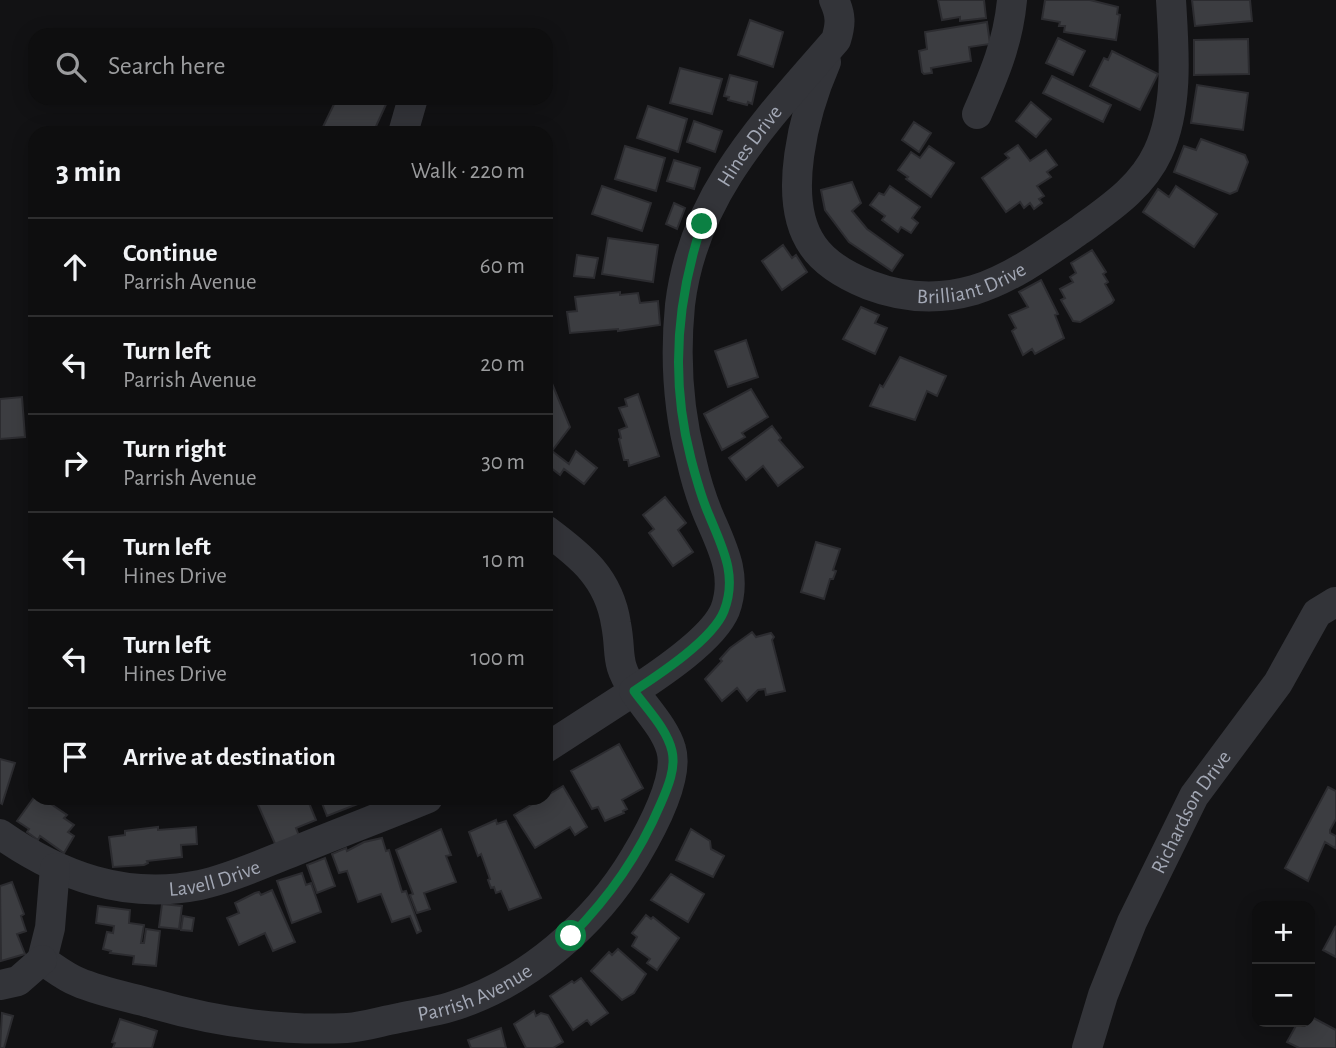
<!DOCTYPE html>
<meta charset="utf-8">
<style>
:root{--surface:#0e0e0f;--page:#1c1c1d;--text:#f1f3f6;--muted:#9b9c9e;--line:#2e2e2f}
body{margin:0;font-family:"Alegreya Sans",sans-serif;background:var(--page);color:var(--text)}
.controls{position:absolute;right:21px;bottom:21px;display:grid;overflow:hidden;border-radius:14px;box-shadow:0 4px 18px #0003}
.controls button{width:63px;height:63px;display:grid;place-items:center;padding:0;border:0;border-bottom:2px solid var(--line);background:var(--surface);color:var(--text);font:35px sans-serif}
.stop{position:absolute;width:21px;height:21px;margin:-16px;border:5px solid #0b8043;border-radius:50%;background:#fff}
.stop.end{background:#0b8043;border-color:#fff;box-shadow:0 2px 7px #0008}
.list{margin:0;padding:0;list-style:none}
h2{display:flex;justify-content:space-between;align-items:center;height:91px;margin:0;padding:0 28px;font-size:30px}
h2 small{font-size:23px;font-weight:400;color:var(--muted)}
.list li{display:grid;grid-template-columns:46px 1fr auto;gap:21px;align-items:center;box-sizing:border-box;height:98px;padding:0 28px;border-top:2px solid var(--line)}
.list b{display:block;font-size:26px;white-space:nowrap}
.list p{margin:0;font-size:23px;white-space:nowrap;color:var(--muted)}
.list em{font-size:23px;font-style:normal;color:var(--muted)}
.icon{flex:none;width:38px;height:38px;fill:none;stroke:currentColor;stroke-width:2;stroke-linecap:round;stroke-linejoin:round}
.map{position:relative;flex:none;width:1336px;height:1048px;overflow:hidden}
.search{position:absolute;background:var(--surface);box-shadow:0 4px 18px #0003;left:28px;top:28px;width:525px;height:77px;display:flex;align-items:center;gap:18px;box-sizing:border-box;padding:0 24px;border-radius:21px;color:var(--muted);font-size:26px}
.panel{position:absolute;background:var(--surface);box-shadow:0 4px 18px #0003;left:28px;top:126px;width:525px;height:679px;border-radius:21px}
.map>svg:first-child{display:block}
.building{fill:#3c3d41;stroke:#2c2c30;stroke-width:2}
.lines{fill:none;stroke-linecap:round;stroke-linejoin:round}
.minor{stroke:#333439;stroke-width:30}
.route{stroke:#0b8043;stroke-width:9}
.labels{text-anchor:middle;stroke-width:5;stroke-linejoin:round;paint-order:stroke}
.street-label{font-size:21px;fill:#a3a8b5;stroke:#0d0d0f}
</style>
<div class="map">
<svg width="1336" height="1048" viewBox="0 0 1336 1048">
<rect width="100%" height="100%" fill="#121214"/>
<!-- building -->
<path class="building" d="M938,0H984L986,18L960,21V17L942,20Z
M1045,0H1090L1118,7L1117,14L1120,15L1116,40L1064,32L1065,26H1059L1060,22L1042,19Z
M1192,0H1250L1252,21L1195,26Z
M750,20L783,32L773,67L738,55Z
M987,22L990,44L969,47L971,61L931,68L932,73L924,74L922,72L919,51L927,49L925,32Z
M1058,38L1085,51L1073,75L1046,63Z
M1248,39L1249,74L1194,75V40Z
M1112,51L1158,74L1140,110L1090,86L1104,58L1108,60Z
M680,68L722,79L712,114L670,103Z
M730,75L757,82L752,104L748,102L747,105L728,100L729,97L724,96Z
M1052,76L1111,105L1103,122L1043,93Z
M1197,85L1248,93L1243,130L1191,123Z
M337,98L346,101L348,98H383L388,100L373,133H320Z
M1031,102L1051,119L1036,137L1016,121Z
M648,106L687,119L678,152L637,138Z
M694,121L722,131L715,152L687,142Z
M914,122L931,133L919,152L902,140Z
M1201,139L1245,155L1248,162L1237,191L1230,194L1174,172L1184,146L1196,150Z
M1018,145L1030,161L1046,150L1057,165L1047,172L1051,177L1037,186L1044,196L1039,199L1042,203L1034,209L1030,203L1024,208L1020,202L1006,212L982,178L1009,158L1005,154Z
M625,146L665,158L656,191L615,179Z
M929,146L954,163L931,197L906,179L908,177L898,170L911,152L920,158Z
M674,160L700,168L694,189L667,181Z
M852,182L861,203L852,211L867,229L903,255L892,271L849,242L825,210L821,190Z
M602,186L651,203L642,231L592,214Z
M890,186L920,207L912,218L918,223L911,233L901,227L898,232L882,220L885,216L870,205L879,193L884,195Z
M1176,186L1217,214L1194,247L1143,212L1158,189L1169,197Z
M674,203L685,208L677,229L666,224Z
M608,238L658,245L653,282L602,274Z
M783,245L792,258L796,255L807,272L782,290L762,261Z
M1092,250L1106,272L1103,274L1108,282L1105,284L1114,300L1112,303L1080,322L1073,321L1061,300L1065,298L1060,289L1073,282L1070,277L1076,273L1071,263Z
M577,255L598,258L594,278L574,276Z
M1041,280L1058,314L1055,315L1064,338L1035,354L1032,349L1023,355L1012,331L1016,328L1009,315L1028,307L1019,292Z
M620,292V295L638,293L640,303L658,301L660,325L618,331V329L570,333L567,312L577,311L575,297Z
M861,307L879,315L875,323L887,328L875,354L843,339Z
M746,340L758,377L728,387L715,351Z
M900,357L946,376L937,396L927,391L915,420L870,406L880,385L883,387Z
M546,369L570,427L552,451L569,464L576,451L597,468L584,484L564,469L560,475L546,464Z
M751,389L768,417L742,433L745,437L722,450L704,414Z
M638,394L659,456L629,466L628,460H624L619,439L621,438L619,430L627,427L619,408L627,406L625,399Z
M22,397L25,437L0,439V399Z
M772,426L781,438L779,440L803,467L778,486L763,466L746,480L729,458Z
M665,497L686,523L678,530L693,552L673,566L649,533L654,529L643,515Z
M816,542L840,549L833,570L836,571L833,579H830L824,599L801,592Z
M752,632L756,637L771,633L774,637L772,640L785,691L766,695L765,689L758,690L747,701L737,688L722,701L705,679L722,661L720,659L730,648Z
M619,744L643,788L622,800L627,809L623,811L624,813L605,821L598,807L592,809L571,771Z
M0,759L15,763L2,804L0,803Z
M563,786L587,827L575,835L570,827L535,848L514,815Z
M1328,787L1336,791V819L1330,830V833L1336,836V845L1335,848L1325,842L1308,881L1285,868Z
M35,796V798H42L67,815L64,818L74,825L68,832L74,836L64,853L40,836L38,840L27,832L29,829L17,821Z
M255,798H307L316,820L296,828L299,836L276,846Z
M320,798H373L327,816Z
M496,820L497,824L506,821L541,898L509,910L501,891L496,893L494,887L491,888L488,880L490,879L481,854L478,856L469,832Z
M158,827V830L196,827L197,844L181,845L182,857L147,861L148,863L144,865L113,867L109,837L125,835V831Z
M441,829L451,855L446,856L456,882L424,893L430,909L417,913L410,895L413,894L396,850Z
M691,829L710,841L711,849L724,856L713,877L676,860Z
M382,838L386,851L389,850L402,892L406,891L421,931L417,933L410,916L392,922L381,894L358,902L347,871L339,873L332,854L346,848L347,851L364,842Z
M325,858L335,886L317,893L307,865Z
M302,873L306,885L311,883L321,912L292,923L277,881Z
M671,874L704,894L688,922L651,900Z
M12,882L24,914L21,916L26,931L17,934L25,954L1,961L0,886Z
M272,890L295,942L273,951L265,933L239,945L227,918L239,913L235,903L255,893L259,892L261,895Z
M162,904L182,906L179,929L159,927Z
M98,906L130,910L129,923L144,925L141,943H144L146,929L160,931L156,966L133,964L134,956L110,953L111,951L103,949L107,932L113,933L114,926L96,923Z
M646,915L651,919L653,917L679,938L657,970L647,963L650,959L632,946L637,937L632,933Z
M183,916L194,918L192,931L181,930Z
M1336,926V957L1323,950Z
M618,949L646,974L634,993L622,1000L591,971L609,952L612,955Z
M581,978L608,1013L591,1025L587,1020L573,1030L550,996L572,981L574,983Z
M534,1011L536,1016L541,1013L548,1015L563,1042L553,1048H526L514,1024Z
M2,1013L13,1016L4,1048H0Z
M1310,1016L1336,1030V1048H1299L1287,1042L1298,1022H1310Z
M120,1019L157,1031L152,1048H113L115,1043L112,1042Z
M501,1028L506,1048H471L468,1040Z"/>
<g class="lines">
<!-- minor -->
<g class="minor">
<path id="s1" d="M826,62C805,110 780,200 813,246C826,265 849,277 869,285C903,298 939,300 974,290C1011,279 1048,252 1080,230C1110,208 1142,187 1158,152C1179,107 1174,49 1171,0"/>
<path d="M977,114C994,75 1008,43 1012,0"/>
<path d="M403,133L413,98"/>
<path d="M546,530C581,556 609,578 616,624C622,655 614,661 634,691L546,748"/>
<path id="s2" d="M0,834C60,876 125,900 200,885C232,878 264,863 295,851C339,833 384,816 428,798"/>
<path id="s3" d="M42,960C53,967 65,977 78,982C101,992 129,997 154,1004C216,1022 282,1031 347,1028C364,1027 382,1021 399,1018C416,1014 434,1012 450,1007C525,985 596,923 635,857C650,832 680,778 671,749C665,728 646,709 634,691C660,674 713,639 725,610C738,575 722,547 708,514C701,497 695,477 691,459C678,409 675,356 680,305C693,194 767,120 836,40C841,24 841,15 834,0"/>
<path d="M42,960L50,928L55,868"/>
<path d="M0,985L18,981L42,960"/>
<path id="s4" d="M1087,1048L1103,995L1132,922L1194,796L1278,683L1317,613L1335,602"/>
</g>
</g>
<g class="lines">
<!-- route -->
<path class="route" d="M571,936C610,896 639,855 661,803C668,787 676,768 672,751C667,729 647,709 634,691C660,674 713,639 724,611C738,575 722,547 709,515C701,497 696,478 691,459C670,379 676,302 702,224"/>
</g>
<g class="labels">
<!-- street labels -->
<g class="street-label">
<text dy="7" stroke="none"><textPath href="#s3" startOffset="1463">Hines Drive</textPath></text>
<text dy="7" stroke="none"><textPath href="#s1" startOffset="366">Brilliant Drive</textPath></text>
<text dy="7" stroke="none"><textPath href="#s4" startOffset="259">Richardson Drive</textPath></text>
<text dy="7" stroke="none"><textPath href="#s2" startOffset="228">Lavell Drive</textPath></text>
<text dy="7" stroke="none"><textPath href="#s3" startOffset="450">Parrish Avenue</textPath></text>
</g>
</g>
</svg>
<div class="controls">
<button>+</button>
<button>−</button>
</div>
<div class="stop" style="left:571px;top:936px"></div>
<div class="stop end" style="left:702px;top:224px"></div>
<div class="search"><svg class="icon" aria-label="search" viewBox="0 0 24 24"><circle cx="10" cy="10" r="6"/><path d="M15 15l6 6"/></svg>Search here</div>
<section class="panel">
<h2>3 min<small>Walk · 220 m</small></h2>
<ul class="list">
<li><svg class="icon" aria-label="ahead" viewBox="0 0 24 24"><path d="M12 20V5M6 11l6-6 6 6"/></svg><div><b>Continue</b><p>Parrish Avenue</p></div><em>60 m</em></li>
<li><svg class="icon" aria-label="left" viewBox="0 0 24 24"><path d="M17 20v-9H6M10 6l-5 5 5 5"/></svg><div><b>Turn left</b><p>Parrish Avenue</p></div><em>20 m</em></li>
<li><svg class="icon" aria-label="right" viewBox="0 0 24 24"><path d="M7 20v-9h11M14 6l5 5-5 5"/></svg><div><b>Turn right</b><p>Parrish Avenue</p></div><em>30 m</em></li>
<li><svg class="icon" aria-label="left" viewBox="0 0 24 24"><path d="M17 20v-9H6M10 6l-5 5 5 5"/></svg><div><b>Turn left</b><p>Hines Drive</p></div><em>10 m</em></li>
<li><svg class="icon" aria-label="left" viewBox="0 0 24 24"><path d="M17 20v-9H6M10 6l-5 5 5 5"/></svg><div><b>Turn left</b><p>Hines Drive</p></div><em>100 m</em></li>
<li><svg class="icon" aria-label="arrive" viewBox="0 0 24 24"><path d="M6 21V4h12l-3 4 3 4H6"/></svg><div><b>Arrive at destination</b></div></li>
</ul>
</section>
</div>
